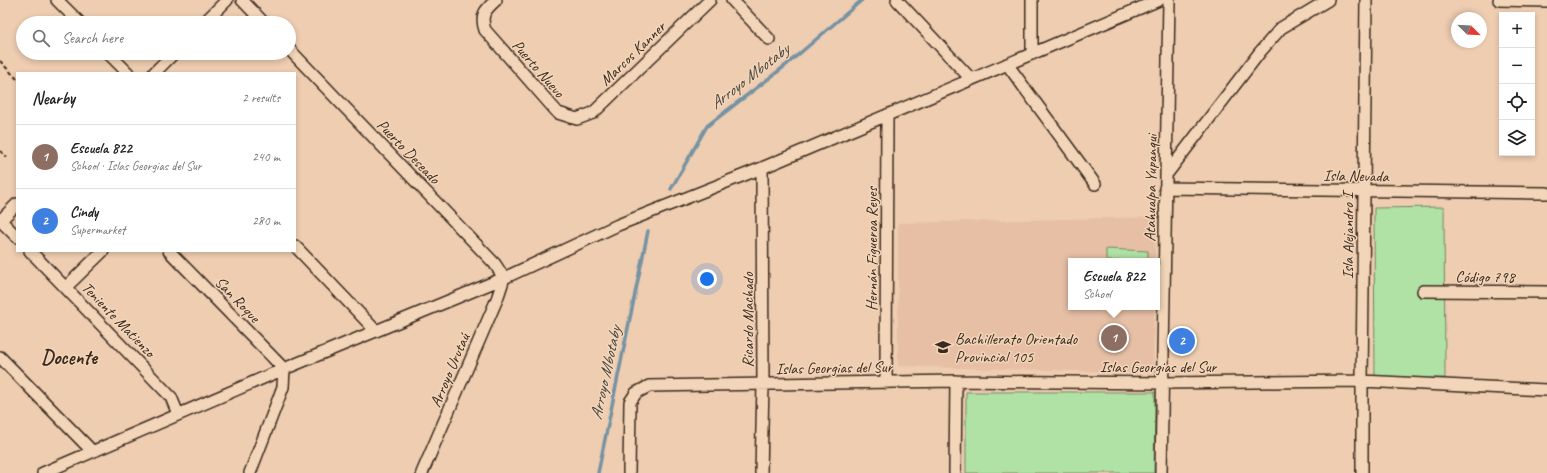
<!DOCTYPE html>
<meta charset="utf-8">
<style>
:root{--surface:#fff;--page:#f6f6f6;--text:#222;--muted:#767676;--line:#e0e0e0;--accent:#ea580c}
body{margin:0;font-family:Caveat,sans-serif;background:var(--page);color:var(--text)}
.controls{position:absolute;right:12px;top:12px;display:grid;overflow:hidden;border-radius:0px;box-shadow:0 2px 6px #0003}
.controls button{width:36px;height:36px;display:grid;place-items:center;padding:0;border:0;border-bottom:1px solid var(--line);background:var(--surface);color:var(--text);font:20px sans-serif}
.compass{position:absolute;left:1451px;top:12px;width:36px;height:36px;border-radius:50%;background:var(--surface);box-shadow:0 2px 6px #0003;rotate:114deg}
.you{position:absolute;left:707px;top:279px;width:14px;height:14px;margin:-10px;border:3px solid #fff;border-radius:50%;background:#1a73e8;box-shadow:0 0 0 6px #1a73e833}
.badge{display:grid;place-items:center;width:26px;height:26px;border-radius:50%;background:var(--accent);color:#fff;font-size:13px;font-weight:700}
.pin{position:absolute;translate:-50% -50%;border:2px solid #fff;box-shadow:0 1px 4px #0006}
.popup{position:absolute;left:1068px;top:258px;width:92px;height:52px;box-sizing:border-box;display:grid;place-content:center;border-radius:0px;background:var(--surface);filter:drop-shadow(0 1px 3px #0005);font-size:13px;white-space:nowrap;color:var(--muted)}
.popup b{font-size:15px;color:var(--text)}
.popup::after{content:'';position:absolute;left:50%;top:100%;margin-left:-8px;border:8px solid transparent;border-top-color:var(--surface)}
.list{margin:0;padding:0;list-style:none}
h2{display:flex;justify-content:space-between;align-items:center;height:52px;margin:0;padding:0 16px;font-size:17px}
h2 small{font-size:13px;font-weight:400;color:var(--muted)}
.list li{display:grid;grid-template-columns:26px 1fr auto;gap:12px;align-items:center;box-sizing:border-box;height:64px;padding:0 16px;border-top:1px solid var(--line)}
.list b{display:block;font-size:15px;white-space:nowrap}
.list p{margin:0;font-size:13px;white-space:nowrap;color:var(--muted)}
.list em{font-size:13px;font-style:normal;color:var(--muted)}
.icon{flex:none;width:22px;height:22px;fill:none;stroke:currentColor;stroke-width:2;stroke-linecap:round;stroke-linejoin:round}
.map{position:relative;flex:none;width:1547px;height:473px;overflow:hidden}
.search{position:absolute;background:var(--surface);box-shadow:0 2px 6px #0003;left:16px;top:16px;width:280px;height:44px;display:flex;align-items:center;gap:10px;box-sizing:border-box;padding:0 14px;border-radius:22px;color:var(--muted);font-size:15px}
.panel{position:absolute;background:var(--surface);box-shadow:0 2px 6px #0003;left:16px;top:72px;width:280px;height:180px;border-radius:0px}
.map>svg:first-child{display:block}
.built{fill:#e6bfa5}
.green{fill:#afe2a4;stroke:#758661}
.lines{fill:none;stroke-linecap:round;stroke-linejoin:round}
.stream{stroke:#7492a3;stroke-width:3.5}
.minor-casing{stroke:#3b2a1e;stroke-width:14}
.path{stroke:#3b2a1e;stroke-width:2;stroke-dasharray:4 3;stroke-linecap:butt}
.minor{stroke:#f3d6b9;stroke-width:11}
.labels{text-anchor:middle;stroke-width:3;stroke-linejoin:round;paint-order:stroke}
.street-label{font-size:16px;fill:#3b2a1e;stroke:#f3d6b9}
.poi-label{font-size:16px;fill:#3b2a1e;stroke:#f3d6b9;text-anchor:start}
.water-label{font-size:17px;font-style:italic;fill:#49443f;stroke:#f3d6b9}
.district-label{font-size:20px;font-weight:bold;fill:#3b2a1e;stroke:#f3d6b9}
</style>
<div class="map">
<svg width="1547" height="473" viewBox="0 0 1547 473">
<rect width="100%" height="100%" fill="#eecdb1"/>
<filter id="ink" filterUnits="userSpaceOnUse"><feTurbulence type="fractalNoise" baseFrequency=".025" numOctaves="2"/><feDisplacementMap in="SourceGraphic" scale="8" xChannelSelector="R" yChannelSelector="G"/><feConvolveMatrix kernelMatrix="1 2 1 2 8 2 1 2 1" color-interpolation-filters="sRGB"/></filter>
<g filter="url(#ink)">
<!-- built -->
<path class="built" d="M1155,217V261H1071V307H1154L1153,373L898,366V223Z"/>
<!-- green -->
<path class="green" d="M1444,207L1445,378L1375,379L1374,208Z
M1106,249L1148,251V261H1106Z
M966,392H1155L1154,473H966Z"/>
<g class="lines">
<!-- stream -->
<path class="stream" d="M671,189L707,126L785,66L862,0
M598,473L648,231"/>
<defs>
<path id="minor" d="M57,0L80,23
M242,0L264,23
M496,0C485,10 480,15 485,30L558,113L577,119L593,113L710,0
M732,0L769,39
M897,0L971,79
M1032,0V54
M1499,0L1547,1
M204,23L227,0
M289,49L495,264L504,278
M108,53L128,73
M1007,64L1095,184
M154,73L174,53
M1166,175L1260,52L1281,28L1328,0
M1165,188L1547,193
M0,220L17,237
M0,221L17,204
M295,246L376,331
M30,251L171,397L178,414
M169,251L284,369L283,387L250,473
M66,287L103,251
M1423,291L1547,292
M0,357L92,451
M886,383L887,115
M43,473L284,369L504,278L618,225L762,168L1159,0
M422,473L497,299L504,278
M629,473L630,402L636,393L649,386L956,381L1163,383L1362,381L1547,390
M761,473L763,384L762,168
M955,473L956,381
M1161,473L1169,0
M1362,473V381L1366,0"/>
</defs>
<!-- minor casing -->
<use href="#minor" class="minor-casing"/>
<!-- path -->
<path class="path" d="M0,61L17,79
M0,151L7,157"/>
<!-- minor -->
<use href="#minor" class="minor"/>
</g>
</g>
<!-- icons -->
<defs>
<symbol id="school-bare" viewBox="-9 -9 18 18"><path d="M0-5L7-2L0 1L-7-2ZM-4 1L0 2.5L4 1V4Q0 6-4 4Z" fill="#3b2a1e" stroke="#f3d6b9" stroke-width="2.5" paint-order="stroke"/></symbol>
</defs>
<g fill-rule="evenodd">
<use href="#school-bare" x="932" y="336" width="22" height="22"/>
</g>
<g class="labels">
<!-- street labels -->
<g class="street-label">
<text transform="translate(632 53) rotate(-44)" y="6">Marcos Kanner</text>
<text transform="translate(539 68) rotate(49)" y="6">Puerto Nuevo</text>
<text transform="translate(409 151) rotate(46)" y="6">Puerto Deseado</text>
<text transform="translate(1356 175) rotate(1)" y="6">Isla Nevada</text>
<text transform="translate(1150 188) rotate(-89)" y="6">Atahualpa Yupanqui</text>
<text transform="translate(1347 236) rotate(-90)" y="6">Isla Alejandro I</text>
<text transform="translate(871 249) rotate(-90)" y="6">Hernán Figueroa Reyes</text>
<text x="1485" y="282">Código 798</text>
<text transform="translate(238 299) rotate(46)" y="6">San Roque</text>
<text transform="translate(119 319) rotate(46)" y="6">Teniente Matienzo</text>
<text transform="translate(747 320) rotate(-90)" y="6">Ricardo Machado</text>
<text x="1158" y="372">Islas Georgias del Sur</text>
<text transform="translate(834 367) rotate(-1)" y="6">Islas Georgias del Sur</text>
<text transform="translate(449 370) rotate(-67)" y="6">Arroyo Urutaú</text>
</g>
<!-- poi labels -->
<g class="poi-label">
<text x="955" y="344">Bachillerato Orientado<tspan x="955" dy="18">Provincial 105</tspan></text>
</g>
<!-- water labels -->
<g class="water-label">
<text transform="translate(749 76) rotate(-38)" y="6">Arroyo Mbotaby</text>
<text transform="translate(605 373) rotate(-78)" y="6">Arroyo Mbotaby</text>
</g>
<!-- district labels -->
<g class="district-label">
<text x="69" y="364">Docente</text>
</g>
</g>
</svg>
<div class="controls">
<button>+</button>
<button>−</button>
<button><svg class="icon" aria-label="locate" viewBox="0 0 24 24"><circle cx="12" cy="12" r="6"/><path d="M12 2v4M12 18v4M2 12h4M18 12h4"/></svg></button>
<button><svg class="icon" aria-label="layers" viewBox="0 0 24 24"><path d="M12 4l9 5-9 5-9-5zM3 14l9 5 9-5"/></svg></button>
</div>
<svg class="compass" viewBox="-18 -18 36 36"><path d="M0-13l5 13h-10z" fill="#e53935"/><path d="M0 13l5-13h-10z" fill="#767676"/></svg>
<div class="you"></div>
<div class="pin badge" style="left:1114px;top:338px;background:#8d6e63">1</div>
<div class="popup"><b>Escuela 822</b>School</div>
<div class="pin badge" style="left:1182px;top:341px;background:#3f7fe0">2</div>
<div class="search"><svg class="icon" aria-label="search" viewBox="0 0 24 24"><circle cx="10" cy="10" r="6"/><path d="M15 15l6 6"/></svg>Search here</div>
<section class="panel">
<h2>Nearby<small>2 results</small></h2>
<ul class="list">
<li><span class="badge" style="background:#8d6e63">1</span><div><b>Escuela 822</b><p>School · Islas Georgias del Sur</p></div><em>240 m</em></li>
<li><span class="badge" style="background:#3f7fe0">2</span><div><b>Cindy</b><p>Supermarket</p></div><em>280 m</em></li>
</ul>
</section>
</div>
